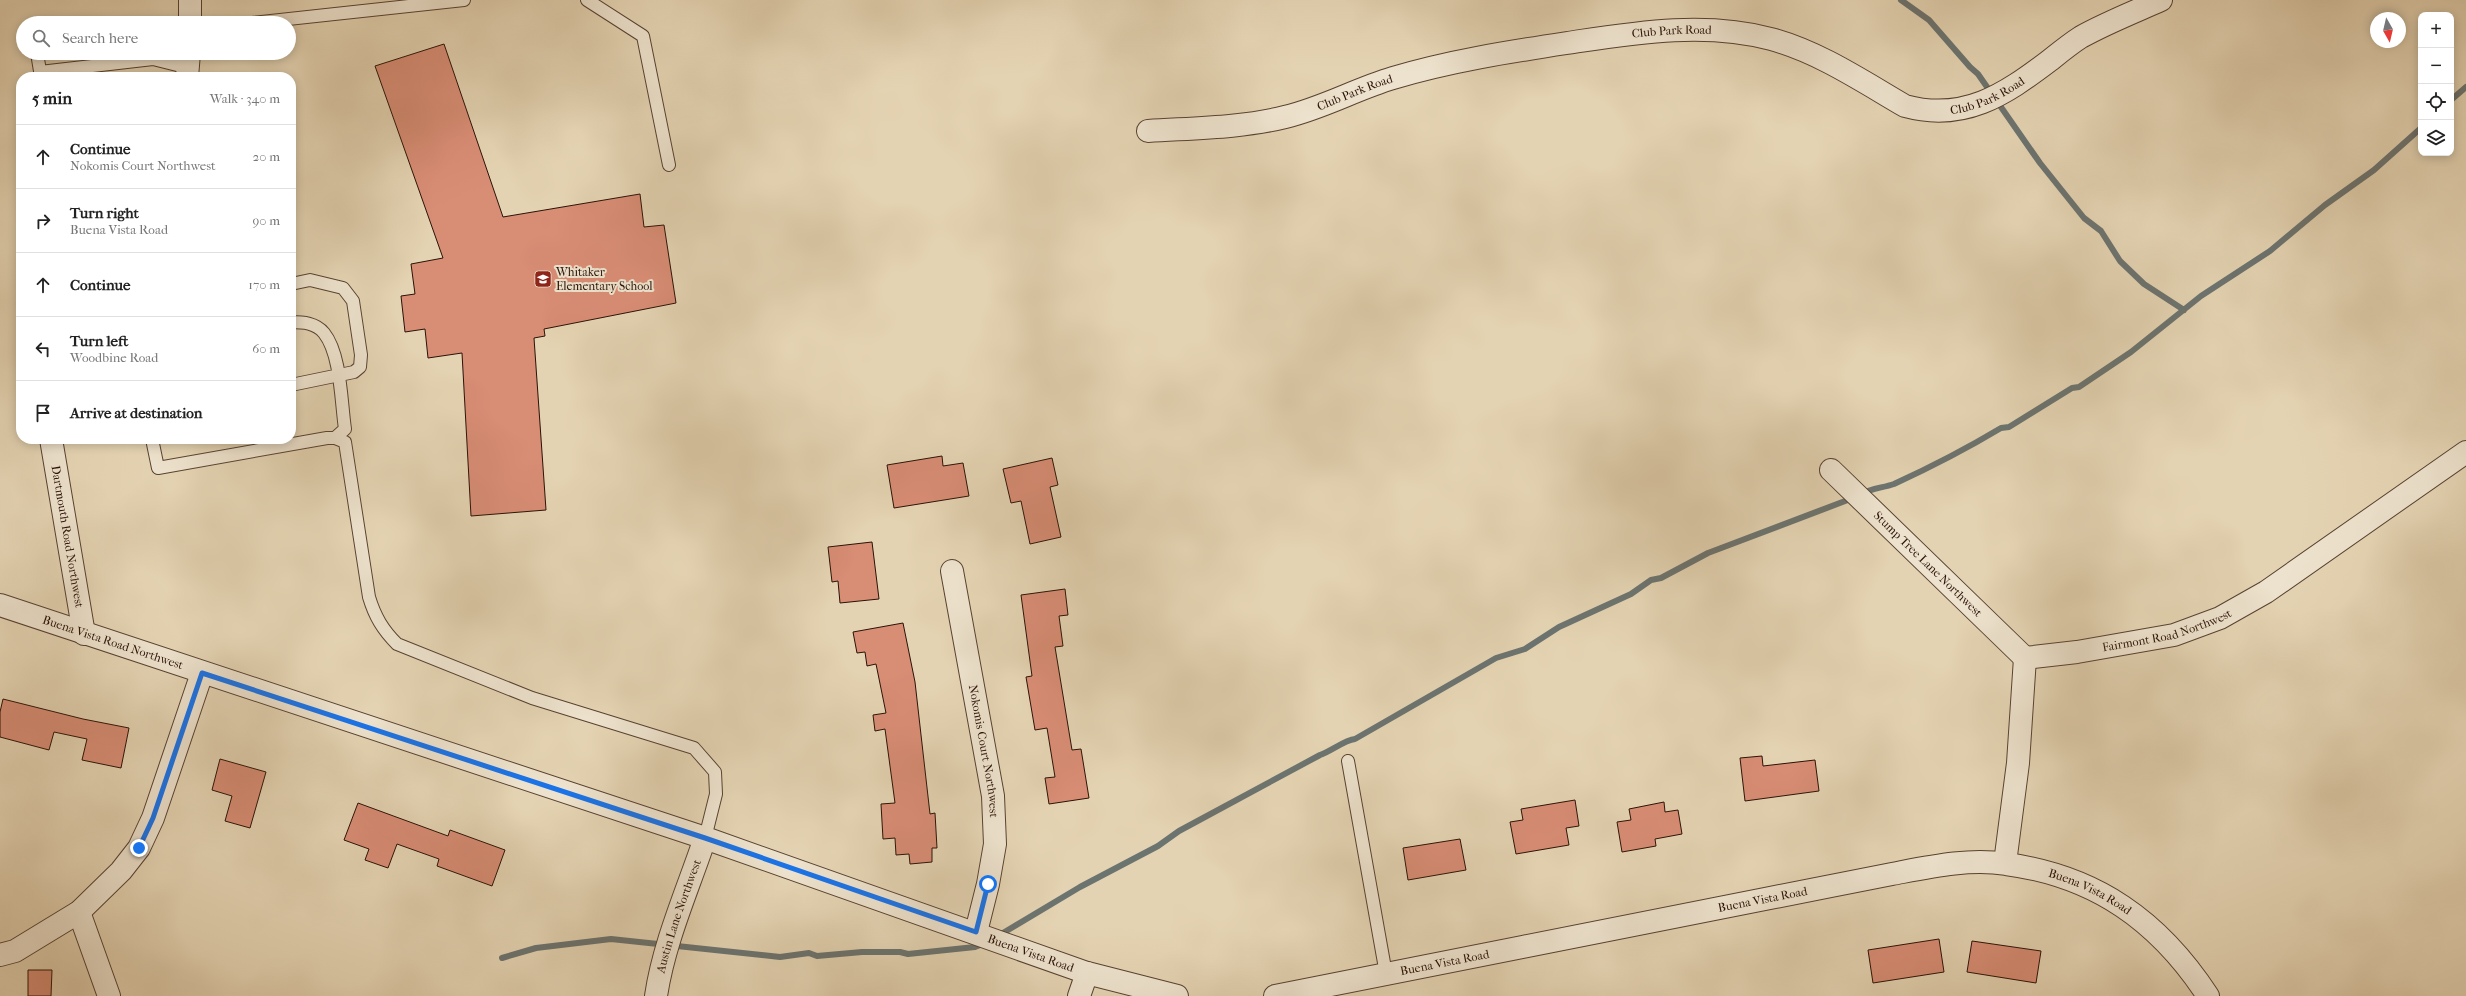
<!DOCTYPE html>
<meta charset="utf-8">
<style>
:root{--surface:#fff;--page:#f2f2f2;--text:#222;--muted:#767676;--line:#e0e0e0}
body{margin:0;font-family:"IM FELL French Canon",serif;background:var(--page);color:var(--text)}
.controls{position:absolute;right:12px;top:12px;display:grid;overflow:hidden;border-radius:8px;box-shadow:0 2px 10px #0003}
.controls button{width:36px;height:36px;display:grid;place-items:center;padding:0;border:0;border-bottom:1px solid var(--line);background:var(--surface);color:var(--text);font:20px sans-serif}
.compass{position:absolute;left:2370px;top:12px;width:36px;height:36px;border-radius:50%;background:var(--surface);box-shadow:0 2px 10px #0003;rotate:172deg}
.stop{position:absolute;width:12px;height:12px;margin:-9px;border:3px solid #1a73e8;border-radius:50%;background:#fff}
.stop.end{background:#1a73e8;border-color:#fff;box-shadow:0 1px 4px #0008}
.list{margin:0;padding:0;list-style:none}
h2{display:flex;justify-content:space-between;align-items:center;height:52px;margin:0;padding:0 16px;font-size:17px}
h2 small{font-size:13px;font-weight:400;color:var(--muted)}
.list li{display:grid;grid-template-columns:26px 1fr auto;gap:12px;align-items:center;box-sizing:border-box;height:64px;padding:0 16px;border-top:1px solid var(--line)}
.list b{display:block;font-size:15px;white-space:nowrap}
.list p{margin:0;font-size:13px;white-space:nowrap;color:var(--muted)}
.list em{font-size:13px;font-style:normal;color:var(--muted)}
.icon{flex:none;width:22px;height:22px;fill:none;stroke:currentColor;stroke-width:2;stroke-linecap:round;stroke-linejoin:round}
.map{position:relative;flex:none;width:2466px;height:996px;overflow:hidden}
.search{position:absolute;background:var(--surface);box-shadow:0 2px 10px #0003;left:16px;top:16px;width:280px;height:44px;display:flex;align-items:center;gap:10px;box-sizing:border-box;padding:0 14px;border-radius:22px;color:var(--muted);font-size:15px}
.panel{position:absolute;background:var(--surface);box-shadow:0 2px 10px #0003;left:16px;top:72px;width:280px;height:372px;border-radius:16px}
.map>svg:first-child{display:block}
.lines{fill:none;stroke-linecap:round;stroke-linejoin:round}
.stream{stroke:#6c7470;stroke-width:6}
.building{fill:#d88d75;stroke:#2a1207}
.service-casing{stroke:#584232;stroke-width:14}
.minor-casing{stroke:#584232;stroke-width:24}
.tertiary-casing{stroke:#584232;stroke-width:24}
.service{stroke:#ede2cd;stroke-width:12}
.minor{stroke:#ede2cd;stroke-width:22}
.tertiary{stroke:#ede2cd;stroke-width:22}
.route{stroke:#1a73e8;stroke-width:5}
.labels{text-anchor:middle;stroke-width:4;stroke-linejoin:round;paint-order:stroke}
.street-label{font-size:12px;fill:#2a1207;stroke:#ede2cd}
.poi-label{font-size:12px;fill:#2a1207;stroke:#ede2cd;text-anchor:start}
</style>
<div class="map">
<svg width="2466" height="996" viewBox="0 0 2466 996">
<rect width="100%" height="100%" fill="#e4d3b2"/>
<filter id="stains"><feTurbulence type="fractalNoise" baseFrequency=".005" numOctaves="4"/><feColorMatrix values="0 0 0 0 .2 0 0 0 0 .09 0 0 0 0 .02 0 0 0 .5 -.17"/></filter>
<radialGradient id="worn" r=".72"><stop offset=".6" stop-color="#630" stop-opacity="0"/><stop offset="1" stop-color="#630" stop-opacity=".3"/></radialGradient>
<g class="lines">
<!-- stream -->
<path class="stream" d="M1901,0L1929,20L1970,67L1978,74L2040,163L2084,218L2101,231L2120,261L2144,284L2184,310
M2451,100L2466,87
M1862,494C1871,488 1883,488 1894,484C1931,467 1966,449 2001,428L2009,427L2072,388L2079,387L2131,352L2201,296L2270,251L2325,205L2374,170L2421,128
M998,936L1080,887L1158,846L1179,831L1320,755C1331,751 1345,740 1355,739L1496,658L1525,649L1559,627L1631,594L1651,580L1661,578L1708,553L1853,498
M502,958L536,948L611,939L780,957L809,953L817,956L862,952H900L908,954L975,947L985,943"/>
</g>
<!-- building -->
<path class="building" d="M444,44L503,217L640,194L644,227L664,225L676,303L544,329L545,336L534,338L546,510L471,516L462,353L428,358L425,329L405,332L401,296L415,294L411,264L443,258L375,66Z
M942,456L943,466L963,463L969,496L894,508L887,465Z
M1052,458L1058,485L1050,487L1061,537L1030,544L1021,501L1011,503L1003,469Z
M872,542L879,599L840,603L838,581L832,582L828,547Z
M1065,589L1068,615L1059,616L1063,646L1055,647L1072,750L1081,749L1089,798L1049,804L1045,778L1055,777L1047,728L1035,730L1026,677L1032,676L1021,595Z
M903,623L915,682L930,814L935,813L937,848H932V862L910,864L909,854L896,855L895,838L883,839L881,804L895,803L885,729L875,731L873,715L886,713L876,664L867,666L865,652L857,653L853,632Z
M3,699L83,719L129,728L121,768L82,760L87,739L54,732L49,750L0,737V712Z
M1762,756L1763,766L1815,760L1819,791L1745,801L1740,758Z
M220,759L266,772L250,828L225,821L232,796L212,790Z
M1575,800L1579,826L1566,828L1569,845L1516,854L1510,822L1523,820L1521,809Z
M1664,802L1665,812L1678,810L1682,834L1655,839L1656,846L1622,852L1617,822L1631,820L1629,809Z
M358,803L448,836L450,830L505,850L492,886L437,866L439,859L397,844L388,868L365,860L369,849L344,840Z
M1460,839L1466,870L1408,880L1403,848Z
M1939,939L1944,972L1873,983L1868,950Z
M1972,941L2041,951L2036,983L1967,972Z
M28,970H52L51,996H28Z"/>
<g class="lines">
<defs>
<path id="service" d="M587,0L643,36L669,165
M252,23L464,0
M37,53L41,77
M148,53L153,59L189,68
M40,72L153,59
M291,284L310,280L343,288L353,301L361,355L360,367L354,372L291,385
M291,322C303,322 316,323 324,333C341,354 341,402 345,429L335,438
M152,439L158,468L327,438H335L345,442L369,597C375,617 383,630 397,644L532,698L694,748L715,772L716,794L705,838
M1348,761L1386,974"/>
<g id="minor">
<path d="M190,0V23"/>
<path d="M187,77L189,53"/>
<path id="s1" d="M1148,131C1193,128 1241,128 1285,117C1323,108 1356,89 1393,78C1450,61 1508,52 1567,43C1634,33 1704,21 1771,39C1819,52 1862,81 1905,106C1964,122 2004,95 2049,61C2059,53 2070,44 2081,37C2106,23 2134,12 2161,0"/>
<path id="s2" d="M51,439L84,634"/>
<path id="s3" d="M1831,470L2025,658"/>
<path id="s4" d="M952,571L993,796L995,844L988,884L976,932"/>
<path id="s5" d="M2025,658L2077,652L2174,635L2220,618L2266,592L2466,452"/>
<path d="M2005,863L2018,763L2025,658"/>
<path d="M79,912L109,996"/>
<path d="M0,955L15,951L79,912L121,871L139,848L153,818L202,673"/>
<path id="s6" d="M656,996C664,942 688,889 705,838"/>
<path d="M1079,996L1087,973"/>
</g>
<g id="tertiary">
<path id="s7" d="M0,605L705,838L1087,973L1177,996"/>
<path id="s8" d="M1275,996C1440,964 1605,930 1770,898C1811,890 1851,882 1892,874C1929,867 1969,858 2006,864C2096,876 2159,921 2208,996"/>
</g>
</defs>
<!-- service casing -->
<use href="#service" class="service-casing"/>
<!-- minor casing -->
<use href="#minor" class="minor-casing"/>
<!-- tertiary casing -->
<use href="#tertiary" class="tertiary-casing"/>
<!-- service -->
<use href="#service" class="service"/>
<!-- minor -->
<use href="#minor" class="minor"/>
<!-- tertiary -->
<use href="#tertiary" class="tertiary"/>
</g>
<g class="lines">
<!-- route -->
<path class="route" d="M139,848L153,818L202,673L705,838L976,932L988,884"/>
</g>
<!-- icons -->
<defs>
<symbol id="school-square" viewBox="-11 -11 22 22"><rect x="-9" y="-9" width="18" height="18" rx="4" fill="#8f2418" stroke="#ede2cd"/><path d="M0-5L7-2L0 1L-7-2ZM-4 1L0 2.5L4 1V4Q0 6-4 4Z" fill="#fff"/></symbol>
</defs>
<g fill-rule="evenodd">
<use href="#school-square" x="533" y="269" width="20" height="20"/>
</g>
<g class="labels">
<!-- street labels -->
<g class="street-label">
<text dy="4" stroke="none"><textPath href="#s1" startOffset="536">Club Park Road</textPath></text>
<text dy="4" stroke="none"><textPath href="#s1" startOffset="212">Club Park Road</textPath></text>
<text dy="4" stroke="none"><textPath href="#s1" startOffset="872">Club Park Road</textPath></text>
<text dy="4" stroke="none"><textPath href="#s2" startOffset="99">Dartmouth Road Northwest</textPath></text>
<text dy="4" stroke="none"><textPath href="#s3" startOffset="135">Stump Tree Lane Northwest</textPath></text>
<text dy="4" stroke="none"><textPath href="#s5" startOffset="145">Fairmont Road Northwest</textPath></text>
<text dy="4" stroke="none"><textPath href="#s7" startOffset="119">Buena Vista Road Northwest</textPath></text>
<text dy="4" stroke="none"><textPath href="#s4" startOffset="183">Nokomis Court Northwest</textPath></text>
<text dy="4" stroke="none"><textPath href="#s8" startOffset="833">Buena Vista Road</textPath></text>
<text dy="4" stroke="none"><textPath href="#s8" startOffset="497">Buena Vista Road</textPath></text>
<text dy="4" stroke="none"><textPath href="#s6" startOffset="83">Austin Lane Northwest</textPath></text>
<text dy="4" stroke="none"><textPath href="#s7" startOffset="1088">Buena Vista Road</textPath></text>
<text dy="4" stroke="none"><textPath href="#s8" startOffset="173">Buena Vista Road</textPath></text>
</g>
<!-- poi labels -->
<g class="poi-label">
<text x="556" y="276">Whitaker<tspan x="556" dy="14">Elementary School</tspan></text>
</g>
</g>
<rect width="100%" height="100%" filter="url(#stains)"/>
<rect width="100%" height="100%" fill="url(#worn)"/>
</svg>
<div class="controls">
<button>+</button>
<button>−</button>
<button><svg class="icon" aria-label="locate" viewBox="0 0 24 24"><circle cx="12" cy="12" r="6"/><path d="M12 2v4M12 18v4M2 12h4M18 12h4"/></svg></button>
<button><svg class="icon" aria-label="layers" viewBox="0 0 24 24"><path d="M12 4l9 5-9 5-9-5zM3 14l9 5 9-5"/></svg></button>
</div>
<svg class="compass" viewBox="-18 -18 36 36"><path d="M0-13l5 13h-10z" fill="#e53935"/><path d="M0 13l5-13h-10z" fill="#767676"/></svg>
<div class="stop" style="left:988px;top:884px"></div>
<div class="stop end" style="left:139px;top:848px"></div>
<div class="search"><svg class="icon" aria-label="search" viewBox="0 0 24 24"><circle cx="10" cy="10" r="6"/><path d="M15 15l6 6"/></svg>Search here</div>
<section class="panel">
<h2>5 min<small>Walk · 340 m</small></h2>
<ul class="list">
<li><svg class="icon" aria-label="ahead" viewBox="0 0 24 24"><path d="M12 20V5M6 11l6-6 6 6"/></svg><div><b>Continue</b><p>Nokomis Court Northwest</p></div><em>20 m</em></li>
<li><svg class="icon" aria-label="right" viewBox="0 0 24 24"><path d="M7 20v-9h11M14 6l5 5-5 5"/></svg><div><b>Turn right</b><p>Buena Vista Road</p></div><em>90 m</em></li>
<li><svg class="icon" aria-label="ahead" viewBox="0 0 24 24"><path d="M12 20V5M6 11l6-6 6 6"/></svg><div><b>Continue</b></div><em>170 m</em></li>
<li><svg class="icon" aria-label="left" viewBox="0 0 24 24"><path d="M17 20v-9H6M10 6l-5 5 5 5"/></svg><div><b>Turn left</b><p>Woodbine Road</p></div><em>60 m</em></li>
<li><svg class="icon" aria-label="arrive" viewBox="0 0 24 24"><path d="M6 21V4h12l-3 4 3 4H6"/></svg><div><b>Arrive at destination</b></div></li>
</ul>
</section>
</div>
